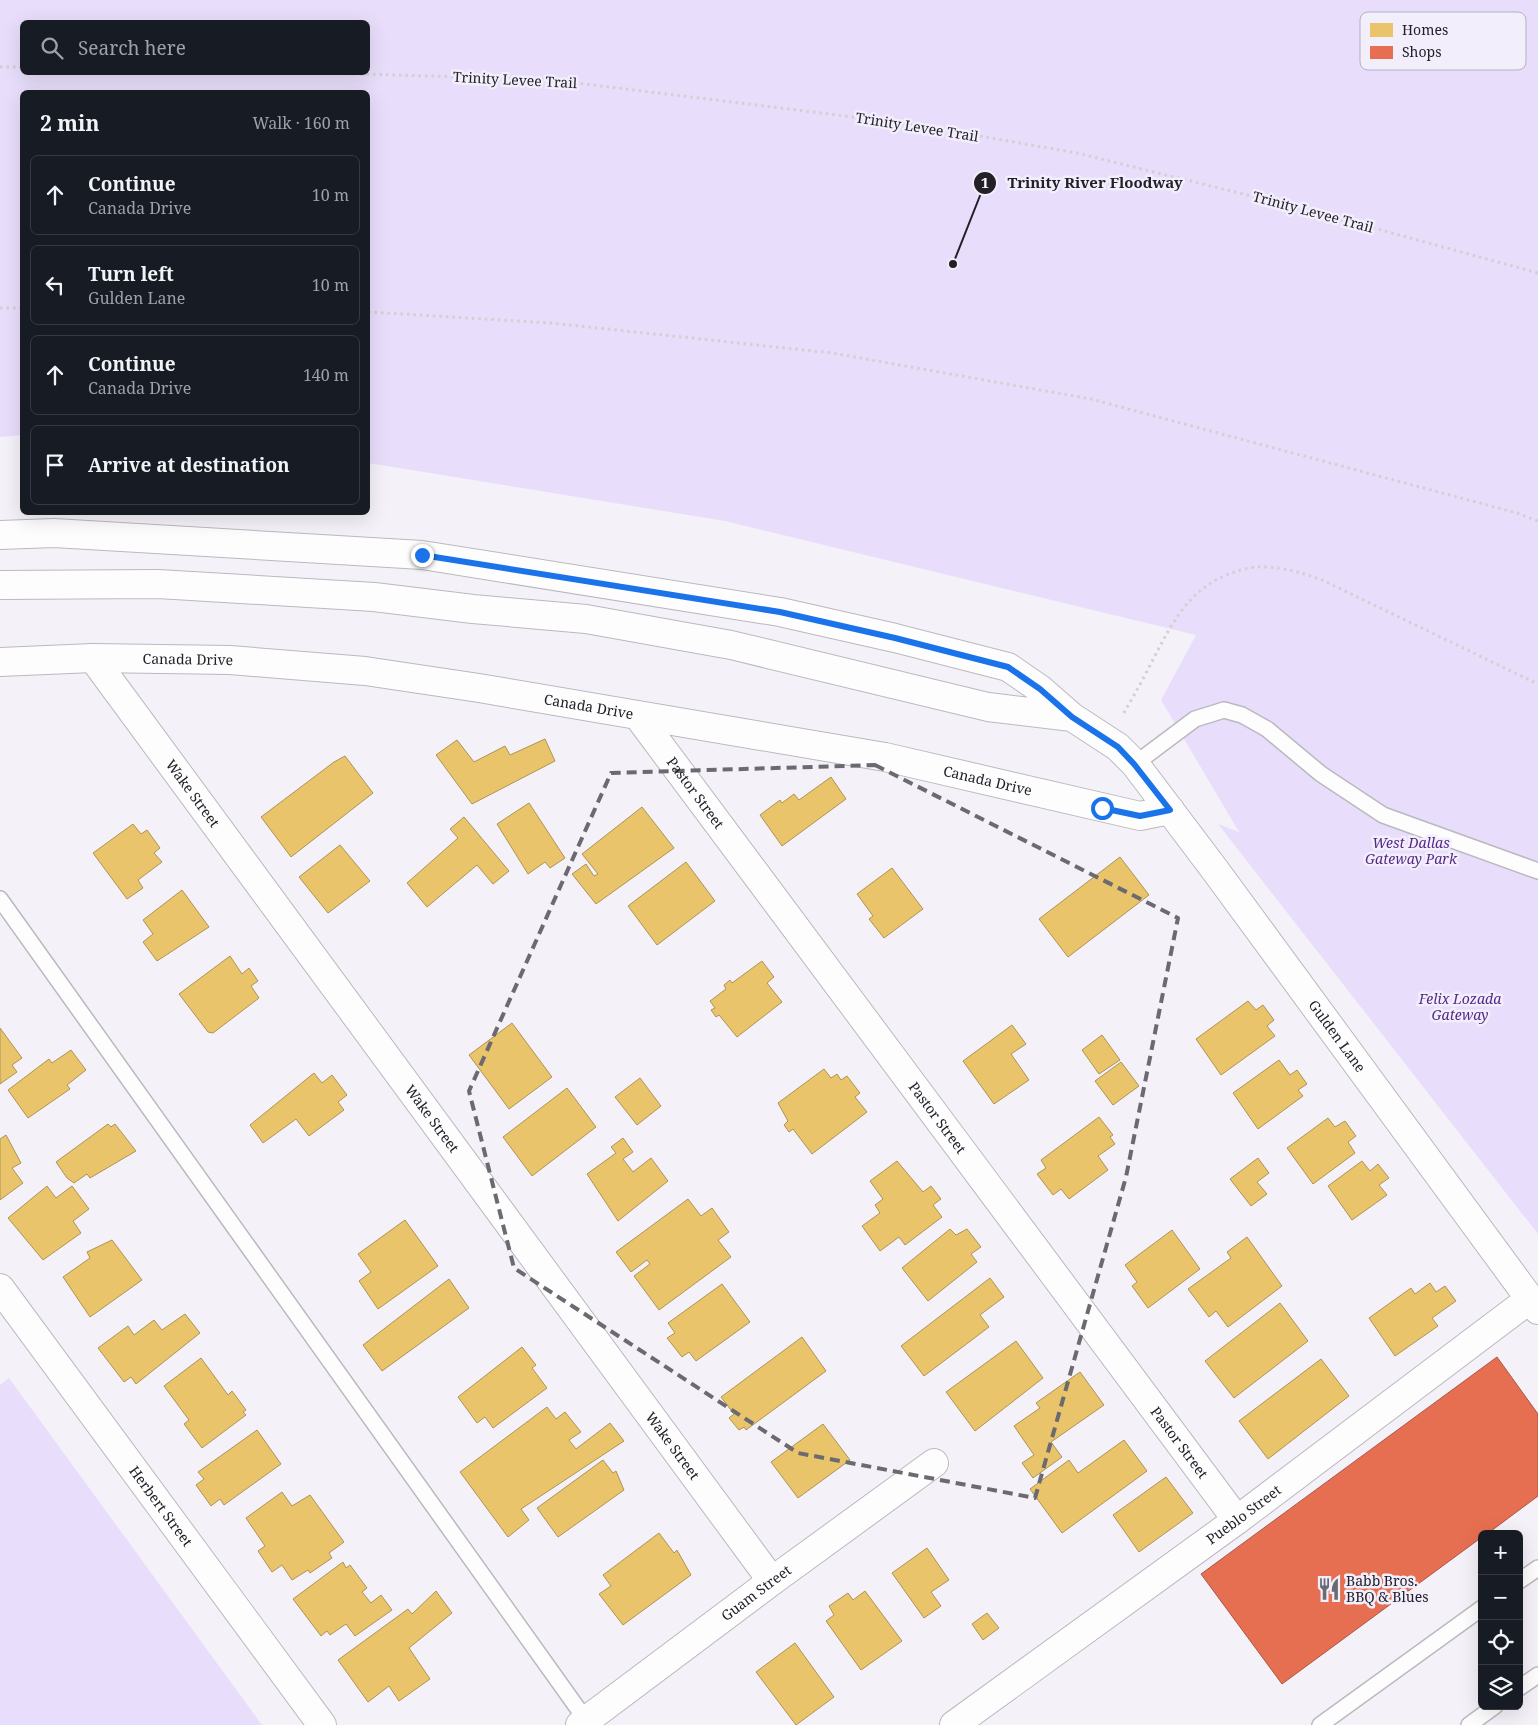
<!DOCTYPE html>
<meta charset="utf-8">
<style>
:root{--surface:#171b24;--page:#20242c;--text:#f1f3f6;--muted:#9ea1a6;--line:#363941}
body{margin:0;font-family:"Noto Serif",serif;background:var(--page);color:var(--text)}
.controls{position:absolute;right:15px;bottom:15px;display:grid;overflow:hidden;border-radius:8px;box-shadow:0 5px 20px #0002}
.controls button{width:45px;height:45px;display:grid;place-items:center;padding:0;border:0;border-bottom:1px solid var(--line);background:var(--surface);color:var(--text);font:25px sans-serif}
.stop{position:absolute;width:15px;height:15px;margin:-11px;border:4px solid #1a73e8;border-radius:50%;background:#fff}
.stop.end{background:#1a73e8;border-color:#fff;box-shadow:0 1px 5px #0008}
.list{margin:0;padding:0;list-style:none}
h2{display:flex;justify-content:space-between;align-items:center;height:65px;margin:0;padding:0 20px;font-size:21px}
h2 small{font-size:16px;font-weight:400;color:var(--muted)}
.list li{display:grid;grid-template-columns:32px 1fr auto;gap:15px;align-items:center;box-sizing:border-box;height:80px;margin:0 10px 10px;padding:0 10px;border:1px solid var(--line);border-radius:8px}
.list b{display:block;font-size:19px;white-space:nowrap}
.list p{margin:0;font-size:16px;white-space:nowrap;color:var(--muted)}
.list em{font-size:16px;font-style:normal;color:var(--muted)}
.icon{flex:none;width:28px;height:28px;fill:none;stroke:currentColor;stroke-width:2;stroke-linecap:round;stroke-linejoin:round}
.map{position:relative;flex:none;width:1538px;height:1725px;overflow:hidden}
.search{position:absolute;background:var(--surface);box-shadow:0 5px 20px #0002;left:20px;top:20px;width:350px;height:55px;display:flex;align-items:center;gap:12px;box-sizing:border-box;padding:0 18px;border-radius:8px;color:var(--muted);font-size:19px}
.panel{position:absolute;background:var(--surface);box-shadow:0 5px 20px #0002;left:20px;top:90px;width:350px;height:425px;border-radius:8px}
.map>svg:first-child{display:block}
.green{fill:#e8defb;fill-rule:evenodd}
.homes{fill:#e9c46a;stroke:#ae9356}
.shops{fill:#e76f51;stroke:#ac5745}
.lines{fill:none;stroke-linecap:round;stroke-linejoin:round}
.lane-casing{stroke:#bbb8bf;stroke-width:18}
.street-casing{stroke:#bbb8bf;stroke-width:30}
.secondary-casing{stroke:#bbb8bf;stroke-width:30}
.path{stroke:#d1d0d2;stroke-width:3;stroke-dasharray:2.5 4;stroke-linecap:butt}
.lane{stroke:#fdfdfe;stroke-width:15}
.street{stroke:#fdfdfe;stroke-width:28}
.secondary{stroke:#fdfdfe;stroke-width:28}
.route{stroke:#1a73e8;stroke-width:6}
.marked{fill:none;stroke:#6c6a71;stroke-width:4;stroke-dasharray:10 6;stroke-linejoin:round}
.labels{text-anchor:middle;stroke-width:5;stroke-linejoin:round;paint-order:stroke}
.street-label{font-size:14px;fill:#232028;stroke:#f3eefc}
.park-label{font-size:14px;font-style:italic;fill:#542885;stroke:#f3eefc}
.poi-label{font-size:14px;fill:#232028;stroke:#f3eefc;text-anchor:start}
.key{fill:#f3eefc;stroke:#b5b0bc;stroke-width:1}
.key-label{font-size:14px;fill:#232028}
.leader{fill:none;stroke:#232028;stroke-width:2}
.callout-dot{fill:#232028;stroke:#f3eefc;stroke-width:2}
.mark-label{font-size:15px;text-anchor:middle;font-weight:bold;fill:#fff}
.callout-label{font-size:15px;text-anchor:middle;font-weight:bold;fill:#232028;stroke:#f3eefc;stroke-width:5;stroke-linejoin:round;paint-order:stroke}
</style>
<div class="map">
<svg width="1538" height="1725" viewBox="0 0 1538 1725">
<rect width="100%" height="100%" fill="#f4f2f8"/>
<!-- green -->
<path class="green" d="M0,0H1538V1234L1218,824L1239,832L1161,700L1196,635L725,521L368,463V92H22V435L0,437ZM22,22H368V72H22Z
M9,1378L262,1725H0V1385Z"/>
<!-- homes -->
<path class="homes" d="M545,739L555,761L472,804L436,755L457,740L474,762L505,746L510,755Z
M345,756L373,793L291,857L261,817L334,762Z
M831,777L846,799L782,846L760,815L780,800L782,803L794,794L799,800Z
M529,803L565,858L550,868L545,862L528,874L497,824Z
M642,807L674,848L596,904L572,874L586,864L594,876L598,874L582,854Z
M464,817L509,871L493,884L477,865L427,907L407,883L458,838L450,829Z
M133,824L141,834L147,830L160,848L154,853L162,862L138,880L143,888L127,899L93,853Z
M340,845L370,881L328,913L299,877Z
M1120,857L1149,895L1068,957L1039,919Z
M686,862L715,901L657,945L628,906Z
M892,868L923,909L884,938L869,919L873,916L857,894Z
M182,890L209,927L157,961L143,942L153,934L143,920Z
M230,956L242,974L249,968L258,981L251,986L259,998L213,1033L208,1032L179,994Z
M762,961L774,977L767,983L782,1002L737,1037L719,1015L716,1017L711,1010L715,1008L710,1001L726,989L724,985L730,980L732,983Z
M1248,1001L1256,1010L1263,1005L1274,1020L1267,1026L1275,1036L1221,1075L1196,1039Z
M512,1023L552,1077L509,1109L469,1055Z
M1012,1025L1026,1044L1011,1054L1029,1080L994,1104L963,1061Z
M0,1028L22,1058L12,1065L17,1072L0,1084Z
M1102,1035L1120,1060L1099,1074L1082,1050Z
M71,1050L86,1070L67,1085L70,1089L28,1118L8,1090L49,1059L52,1063Z
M1279,1060L1290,1075L1297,1070L1307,1084L1298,1090L1303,1096L1258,1129L1233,1093Z
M1121,1062L1139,1086L1113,1105L1095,1081Z
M824,1069L831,1078L837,1074L841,1080L847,1076L860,1093L855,1097L867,1112L812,1154L793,1129L789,1132L784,1125L788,1121L778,1103Z
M314,1073L322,1083L332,1075L347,1095L338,1102L344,1110L309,1136L296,1119L263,1143L250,1125Z
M640,1078L661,1106L637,1125L615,1097Z
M567,1088L596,1127L532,1176L503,1137Z
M1099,1117L1113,1135L1110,1137L1115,1144L1098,1156L1108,1170L1069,1199L1061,1189L1053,1195L1037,1174L1046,1168L1041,1160Z
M1328,1118L1335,1127L1345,1121L1356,1136L1348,1142L1355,1153L1313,1184L1287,1148Z
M108,1124L111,1127L115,1124L136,1151L90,1178L87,1174L74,1183L67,1178L56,1162Z
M6,1135L21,1163L12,1168L23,1183L0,1200V1139Z
M623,1138L633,1152L623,1159L633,1172L651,1158L668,1181L618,1221L587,1174L616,1153L611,1147Z
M1258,1158L1269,1173L1257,1182L1267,1194L1251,1206L1230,1179Z
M897,1161L923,1192L931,1186L941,1199L933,1205L942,1217L905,1245L899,1237L880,1251L862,1226L880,1213L875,1205L883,1199L870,1181Z
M1362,1161L1370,1171L1378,1164L1389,1178L1379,1185L1387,1195L1352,1220L1328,1186Z
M47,1186L56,1198L72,1186L89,1209L73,1221L81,1233L43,1260L8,1218Z
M688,1199L701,1216L712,1208L729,1232L718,1240L731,1257L659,1310L634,1276L650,1264L647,1260L631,1272L616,1252Z
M405,1220L438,1266L378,1309L359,1281L371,1272L358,1254Z
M950,1229L956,1235L967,1229L981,1247L971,1254L977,1262L928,1301L902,1268Z
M1172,1230L1200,1269L1148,1308L1132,1286L1137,1282L1125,1265Z
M1247,1237L1282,1286L1228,1327L1216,1311L1209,1317L1188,1289L1231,1258L1227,1252Z
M112,1240L142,1280L90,1317L63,1277L90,1258L87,1252Z
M990,1278L1004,1297L980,1315L989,1327L924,1376L901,1346Z
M449,1279L469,1308L382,1371L363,1345Z
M1430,1283L1436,1292L1445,1286L1456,1301L1432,1318L1438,1326L1395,1356L1369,1318L1411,1288L1415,1294Z
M722,1284L750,1322L696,1361L689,1352L682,1357L667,1338L675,1333L668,1323Z
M1280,1303L1308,1341L1234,1398L1205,1361Z
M185,1314L200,1333L136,1384L131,1377L124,1382L98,1348L128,1326L134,1335L154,1320L162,1330Z
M802,1337L826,1371L746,1430L744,1427L739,1430L729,1418L734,1414L721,1397Z
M1016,1341L1043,1378L975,1431L946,1392Z
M522,1347L536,1365L532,1368L547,1388L493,1428L485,1417L477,1423L458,1397Z
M201,1358L228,1395L232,1391L246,1410L243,1412L246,1415L202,1448L184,1424L189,1420L164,1386Z
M1321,1359L1349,1396L1268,1459L1239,1421Z
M1080,1372L1104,1405L1051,1442L1062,1457L1033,1478L1022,1463L1034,1455L1014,1426L1040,1408L1036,1403Z
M547,1407L556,1419L565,1412L581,1432L569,1440L576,1449L610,1423L624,1441L521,1509L529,1520L508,1537L460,1472Z
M823,1424L850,1460L798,1498L771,1462Z
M257,1430L281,1464L224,1505L220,1499L211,1506L196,1485L204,1479L198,1472Z
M1124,1440L1147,1471L1062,1533L1030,1489L1069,1460L1078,1473Z
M603,1460L613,1473L616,1471L624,1490L558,1537L537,1508Z
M1166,1477L1193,1513L1139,1552L1113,1515Z
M282,1492L292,1506L310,1495L344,1542L329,1553L332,1558L310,1573L308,1570L292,1580L282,1565L272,1572L258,1551L265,1546L246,1518Z
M659,1533L674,1553L677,1550L691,1575L623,1625L599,1594L611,1586L603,1575Z
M927,1548L949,1580L931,1592L941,1606L924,1618L892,1573Z
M343,1562L346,1568L350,1565L367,1588L362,1592L371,1603L381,1595L392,1610L355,1636L346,1624L330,1635L327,1631L321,1636L293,1599Z
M436,1591L452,1613L409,1648L430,1679L399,1701L389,1686L368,1702L338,1660L408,1609L412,1614Z
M865,1591L902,1641L861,1670L826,1621L834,1615L829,1606L848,1593L853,1600Z
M987,1613L999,1628L983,1640L972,1624Z
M795,1643L834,1697L796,1725L756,1672Z"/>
<!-- shops -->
<path class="shops" d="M1497,1357L1538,1414V1496L1487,1534H1482V1537L1282,1684L1201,1574Z"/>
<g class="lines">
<defs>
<path id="lane" d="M1135,764L1195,719L1224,710L1242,715L1267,729L1321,774L1383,815L1538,871
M0,899L586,1720
M1519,1581L1538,1568
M1519,1688L1538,1675
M1320,1725L1482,1608
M1469,1725L1495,1706"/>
<g id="street">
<path id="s1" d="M93,658L772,1581"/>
<path id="s2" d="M0,662L93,658L230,660L365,671L479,688L885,757L1140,816L1170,810"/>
<path id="s3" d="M638,716L1237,1520"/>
<path id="s4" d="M1135,764L1215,870L1538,1310"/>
<path id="s5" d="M0,1288L322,1725"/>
<path id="s6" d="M580,1725L772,1581L934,1463"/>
<path id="s7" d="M954,1725L1237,1520L1530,1299"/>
</g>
<path id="secondary" d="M0,535L54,533L422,555L780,612L895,638L1008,667L1040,689L1072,717L1118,747L1135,764
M0,585L158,584L374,597L473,609L586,619L731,645L988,707L1072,717"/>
</defs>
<!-- lane casing -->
<use href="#lane" class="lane-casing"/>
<!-- street casing -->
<use href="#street" class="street-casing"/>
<!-- secondary casing -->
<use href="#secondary" class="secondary-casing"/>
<!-- path -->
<path class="path" d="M0,67H22
M282,72L544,79L911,124L1077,153L1304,209L1538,273
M0,308H22
M368,312L551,323L832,353L1091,399L1517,513L1538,521
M1124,713C1131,700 1139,687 1146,673C1167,634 1182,594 1226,575C1238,570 1253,566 1266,567C1286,568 1303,573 1322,580L1538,684"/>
<!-- lane -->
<use href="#lane" class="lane"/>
<!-- street -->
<use href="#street" class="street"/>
<!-- secondary -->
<use href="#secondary" class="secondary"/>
</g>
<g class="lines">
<!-- route -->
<path class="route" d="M422,555L780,612L895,638L1008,667L1040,689L1072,717L1118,747L1134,764L1170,810L1140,816L1102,808"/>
</g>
<!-- marked area -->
<path class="marked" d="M875,765L1178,918L1126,1177L1035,1498L798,1453L514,1268L469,1091L611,773Z"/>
<!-- icons -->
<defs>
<symbol id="restaurant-bare" viewBox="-9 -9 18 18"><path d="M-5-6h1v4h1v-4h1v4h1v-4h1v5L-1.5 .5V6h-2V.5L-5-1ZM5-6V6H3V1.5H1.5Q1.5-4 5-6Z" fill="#6c6a71" stroke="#f3eefc" stroke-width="2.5" paint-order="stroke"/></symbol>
</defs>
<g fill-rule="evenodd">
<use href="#restaurant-bare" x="1313" y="1573" width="32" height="32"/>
</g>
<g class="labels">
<!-- street labels -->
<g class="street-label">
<text transform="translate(515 80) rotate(3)" y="5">Trinity Levee Trail</text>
<text transform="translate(917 127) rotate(9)" y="5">Trinity Levee Trail</text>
<text transform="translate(1313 212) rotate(15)" y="5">Trinity Levee Trail</text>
<text dy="5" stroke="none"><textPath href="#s2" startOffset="188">Canada Drive</textPath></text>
<text dy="5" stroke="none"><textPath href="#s2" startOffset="592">Canada Drive</textPath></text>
<text dy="5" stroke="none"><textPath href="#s2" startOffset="998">Canada Drive</textPath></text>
<text dy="5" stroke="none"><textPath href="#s1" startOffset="168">Wake Street</textPath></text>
<text dy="5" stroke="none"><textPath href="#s3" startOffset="96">Pastor Street</textPath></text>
<text dy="5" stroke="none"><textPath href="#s4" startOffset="339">Gulden Lane</textPath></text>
<text dy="5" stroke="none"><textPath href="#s3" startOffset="501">Pastor Street</textPath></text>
<text dy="5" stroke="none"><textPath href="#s1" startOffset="572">Wake Street</textPath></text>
<text dy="5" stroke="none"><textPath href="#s3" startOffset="906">Pastor Street</textPath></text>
<text dy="5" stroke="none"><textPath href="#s1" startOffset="978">Wake Street</textPath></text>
<text dy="5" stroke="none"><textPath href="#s5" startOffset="271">Herbert Street</textPath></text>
<text dy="5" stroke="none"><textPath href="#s7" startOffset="358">Pueblo Street</textPath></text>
<text dy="5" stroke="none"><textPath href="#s6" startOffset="220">Guam Street</textPath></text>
</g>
<!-- park labels -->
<g class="park-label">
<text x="1411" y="848">West Dallas<tspan x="1411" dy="16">Gateway Park</tspan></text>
<text x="1460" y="1004">Felix Lozada<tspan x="1460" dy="16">Gateway</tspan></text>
</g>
<!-- poi labels -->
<g class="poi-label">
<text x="1346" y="1586">Babb Bros.<tspan x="1346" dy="16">BBQ &amp; Blues</tspan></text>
</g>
</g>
<!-- legend -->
<rect x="1360" y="12" width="166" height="58" rx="8" class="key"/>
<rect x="1370" y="23" width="23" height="14" fill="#e9c46a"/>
<rect x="1370" y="46" width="23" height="13" fill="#e76f51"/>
<g class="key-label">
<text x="1402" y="35">Homes</text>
<text x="1402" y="57">Shops</text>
</g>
<!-- callouts -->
<path class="leader" d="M953 264L985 183"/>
<g class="callout-dot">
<circle cx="953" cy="264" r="5"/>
<circle cx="985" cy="183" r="12"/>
</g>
<g class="mark-label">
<text x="985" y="188">1</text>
</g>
<g class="callout-label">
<text x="1095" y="188">Trinity River Floodway</text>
</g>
</svg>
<div class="controls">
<button>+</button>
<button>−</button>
<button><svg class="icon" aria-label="locate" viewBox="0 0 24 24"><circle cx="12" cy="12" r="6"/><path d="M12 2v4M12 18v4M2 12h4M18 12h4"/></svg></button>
<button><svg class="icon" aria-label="layers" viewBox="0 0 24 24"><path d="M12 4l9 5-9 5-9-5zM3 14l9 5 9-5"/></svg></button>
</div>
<div class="stop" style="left:1102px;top:808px"></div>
<div class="stop end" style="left:422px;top:555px"></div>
<div class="search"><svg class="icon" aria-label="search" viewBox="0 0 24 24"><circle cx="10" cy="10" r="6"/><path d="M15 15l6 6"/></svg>Search here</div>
<section class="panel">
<h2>2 min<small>Walk · 160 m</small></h2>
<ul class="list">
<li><svg class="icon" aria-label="ahead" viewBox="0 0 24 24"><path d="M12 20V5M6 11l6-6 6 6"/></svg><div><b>Continue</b><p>Canada Drive</p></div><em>10 m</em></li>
<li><svg class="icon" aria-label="left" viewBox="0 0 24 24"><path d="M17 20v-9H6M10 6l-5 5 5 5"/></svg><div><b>Turn left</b><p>Gulden Lane</p></div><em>10 m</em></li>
<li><svg class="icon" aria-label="ahead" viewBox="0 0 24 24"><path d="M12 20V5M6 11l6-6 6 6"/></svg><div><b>Continue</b><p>Canada Drive</p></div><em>140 m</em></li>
<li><svg class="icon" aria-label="arrive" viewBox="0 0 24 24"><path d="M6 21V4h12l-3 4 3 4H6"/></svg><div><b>Arrive at destination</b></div></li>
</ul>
</section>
</div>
